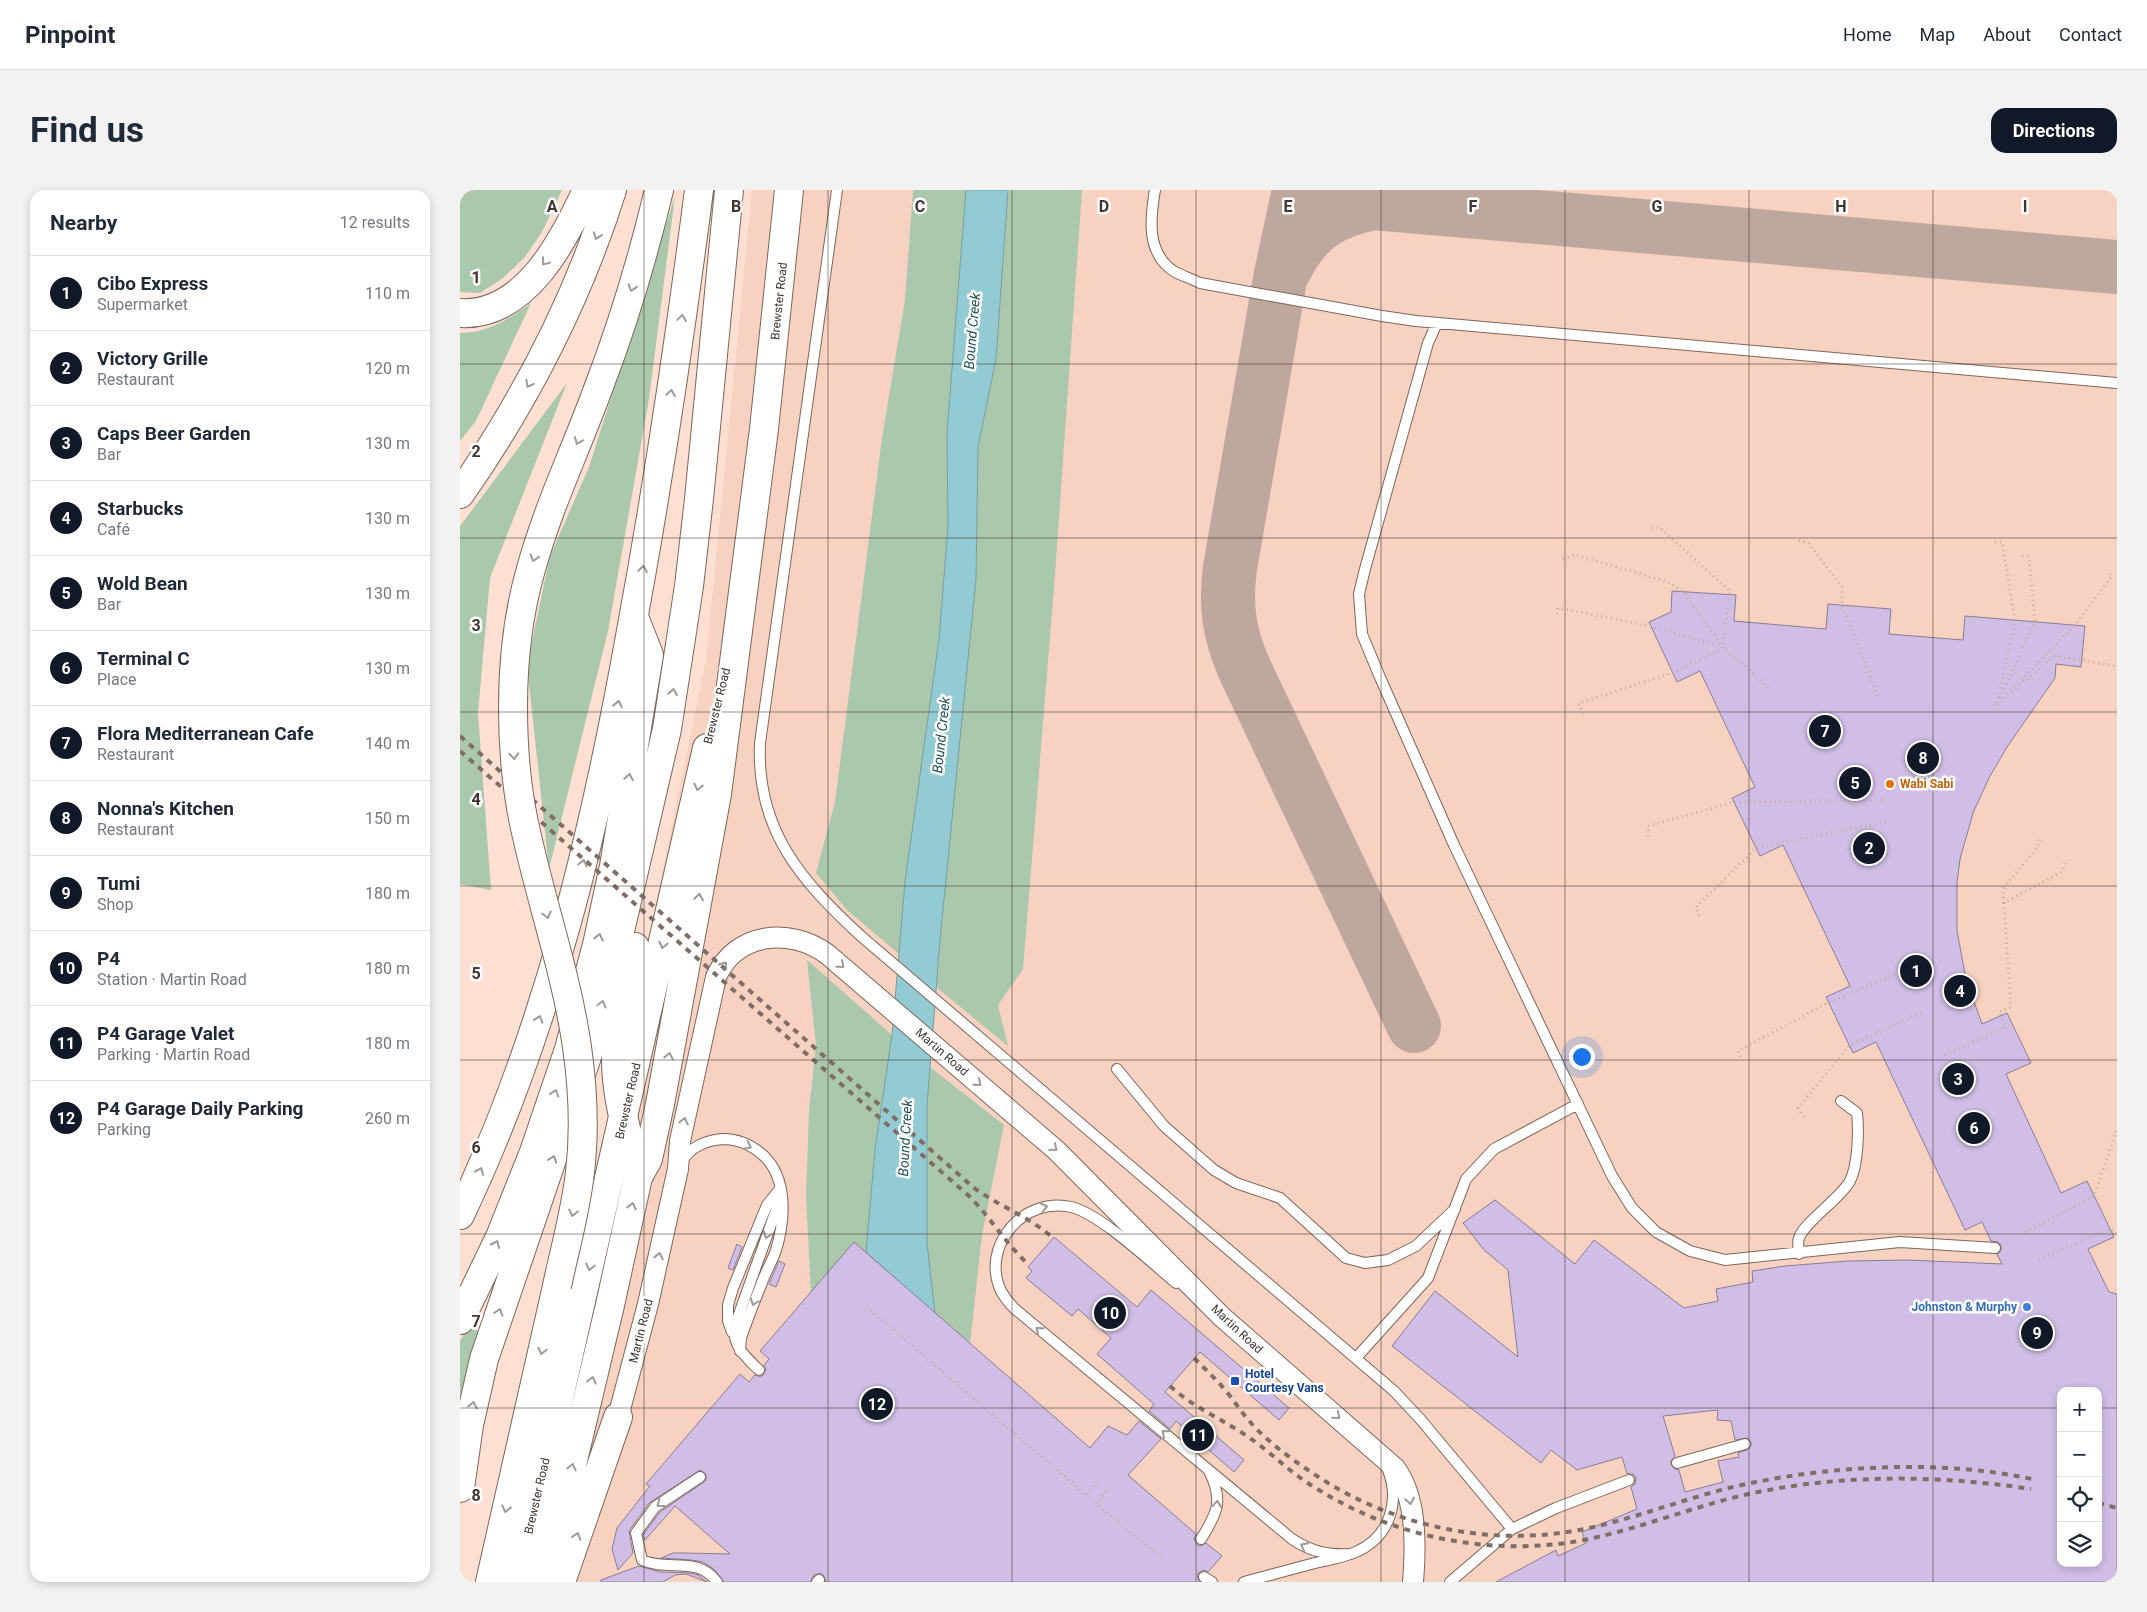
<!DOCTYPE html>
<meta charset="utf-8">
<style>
:root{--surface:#fff;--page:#f2f2f3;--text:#1f2937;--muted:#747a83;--line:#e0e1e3;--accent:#111827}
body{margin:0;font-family:Roboto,sans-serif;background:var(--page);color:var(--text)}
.controls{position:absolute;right:15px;bottom:15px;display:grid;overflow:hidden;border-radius:10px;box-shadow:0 2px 8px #0003}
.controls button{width:45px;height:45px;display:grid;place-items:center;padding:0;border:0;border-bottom:1px solid var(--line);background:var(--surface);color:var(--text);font:25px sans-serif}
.you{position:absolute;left:1121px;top:866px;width:18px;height:18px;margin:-12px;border:4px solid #fff;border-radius:50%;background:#1a73e8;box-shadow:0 0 0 8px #1a73e833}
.badge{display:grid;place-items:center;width:32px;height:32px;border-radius:50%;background:var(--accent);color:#fff;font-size:16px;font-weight:700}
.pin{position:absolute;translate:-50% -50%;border:2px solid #fff;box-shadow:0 1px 5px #0006}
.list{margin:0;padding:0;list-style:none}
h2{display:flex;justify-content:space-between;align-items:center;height:65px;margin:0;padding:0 20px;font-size:21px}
h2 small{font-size:16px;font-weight:400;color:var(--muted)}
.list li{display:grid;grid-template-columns:32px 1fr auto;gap:15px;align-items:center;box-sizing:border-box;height:75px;padding:0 20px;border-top:1px solid var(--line)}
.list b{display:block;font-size:19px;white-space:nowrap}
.list p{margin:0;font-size:16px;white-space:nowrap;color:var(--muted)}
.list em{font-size:16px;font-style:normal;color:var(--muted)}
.icon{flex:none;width:28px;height:28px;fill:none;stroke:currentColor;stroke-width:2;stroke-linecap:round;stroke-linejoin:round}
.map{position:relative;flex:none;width:1657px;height:1392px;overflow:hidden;border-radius:15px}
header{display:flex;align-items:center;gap:30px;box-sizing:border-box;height:70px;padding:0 25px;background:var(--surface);border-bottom:1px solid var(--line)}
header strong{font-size:24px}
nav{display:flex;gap:28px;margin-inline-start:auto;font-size:18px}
.intro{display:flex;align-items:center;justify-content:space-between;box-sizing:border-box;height:120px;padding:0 30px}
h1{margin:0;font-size:35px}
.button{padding:12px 22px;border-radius:15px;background:var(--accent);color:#fff;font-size:18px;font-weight:700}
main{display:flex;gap:30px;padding:0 30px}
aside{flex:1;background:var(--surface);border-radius:15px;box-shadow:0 2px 8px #0003}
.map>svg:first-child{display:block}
.built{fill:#f7d2c1;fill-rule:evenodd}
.green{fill:#aac8ac}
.water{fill:#92cbd3;stroke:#799ea2}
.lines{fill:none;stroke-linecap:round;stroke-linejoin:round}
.taxiway{stroke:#bea79c;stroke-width:54}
.building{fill:#d0bee6;stroke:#887d95;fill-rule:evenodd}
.lane-casing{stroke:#7e6559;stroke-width:12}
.street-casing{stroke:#7e6559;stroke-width:22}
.secondary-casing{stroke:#7e6559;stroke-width:30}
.highway-casing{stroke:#7e6559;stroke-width:30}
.path{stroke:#c3aba0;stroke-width:3;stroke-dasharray:1 4;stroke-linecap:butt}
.lane{stroke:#fff;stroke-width:10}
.street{stroke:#fff;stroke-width:20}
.secondary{stroke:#fff;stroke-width:28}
.highway{stroke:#fff;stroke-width:28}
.rail{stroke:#7f6e65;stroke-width:4;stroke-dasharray:6 6;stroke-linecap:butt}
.highway-bridge-casing{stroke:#7e6559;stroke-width:30;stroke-linecap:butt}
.highway-bridge{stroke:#fff;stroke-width:28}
.oneway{stroke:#9f9a96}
.grid{fill:none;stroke:#3f342e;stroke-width:1;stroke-opacity:0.55}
.food-dot{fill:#e8710a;stroke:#fff;stroke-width:2}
.shop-dot{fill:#3f7fe0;stroke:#fff;stroke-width:2}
.transit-dot{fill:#1a4fb4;stroke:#fff;stroke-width:2}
.labels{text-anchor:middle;stroke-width:5;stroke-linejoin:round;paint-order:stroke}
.street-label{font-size:12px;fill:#3f342e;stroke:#fff}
.food-label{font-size:12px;font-weight:bold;fill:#c56008;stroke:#fff;text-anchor:start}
.shop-label{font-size:12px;font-weight:bold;fill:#366cbe;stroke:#fff;text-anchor:end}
.transit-label{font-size:12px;font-weight:bold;fill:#164399;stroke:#fff;text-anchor:start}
.water-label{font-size:14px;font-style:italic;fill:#1e5056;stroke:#fff}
.grid-label{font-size:16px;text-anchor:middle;font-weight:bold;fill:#3f342e;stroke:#fff;stroke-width:5;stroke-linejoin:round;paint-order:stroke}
</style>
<header>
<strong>Pinpoint</strong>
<nav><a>Home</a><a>Map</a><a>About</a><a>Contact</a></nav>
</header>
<div class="intro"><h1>Find us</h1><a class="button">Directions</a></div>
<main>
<aside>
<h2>Nearby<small>12 results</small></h2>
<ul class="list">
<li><span class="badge">1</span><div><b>Cibo Express</b><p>Supermarket</p></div><em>110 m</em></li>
<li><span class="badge">2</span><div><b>Victory Grille</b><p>Restaurant</p></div><em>120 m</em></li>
<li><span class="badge">3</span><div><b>Caps Beer Garden</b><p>Bar</p></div><em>130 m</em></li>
<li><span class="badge">4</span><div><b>Starbucks</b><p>Café</p></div><em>130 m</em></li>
<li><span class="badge">5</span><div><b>Wold Bean</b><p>Bar</p></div><em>130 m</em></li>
<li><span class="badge">6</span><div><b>Terminal C</b><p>Place</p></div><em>130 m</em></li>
<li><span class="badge">7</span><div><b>Flora Mediterranean Cafe</b><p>Restaurant</p></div><em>140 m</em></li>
<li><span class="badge">8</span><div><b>Nonna's Kitchen</b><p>Restaurant</p></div><em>150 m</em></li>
<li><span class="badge">9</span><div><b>Tumi</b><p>Shop</p></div><em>180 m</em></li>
<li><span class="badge">10</span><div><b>P4</b><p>Station · Martin Road</p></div><em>180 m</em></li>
<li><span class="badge">11</span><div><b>P4 Garage Valet</b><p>Parking · Martin Road</p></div><em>180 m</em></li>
<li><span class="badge">12</span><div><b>P4 Garage Daily Parking</b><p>Parking</p></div><em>260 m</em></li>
</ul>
</aside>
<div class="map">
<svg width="1657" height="1392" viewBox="0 0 1657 1392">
<rect width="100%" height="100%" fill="#fde0d2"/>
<!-- built -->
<path class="built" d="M292,0H1657V1392H45L165,864L246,470ZM1601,1201H1638V1373H1601Z"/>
<!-- green -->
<path class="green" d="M0,0H102L82,42L65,67L43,88L20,103L0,102Z
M453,0H506L487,243L488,337L479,449L445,692L439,764L387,720L356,683L375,612L422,248L445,110Z
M548,0H622L594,398L563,779L538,815L548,856L476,797L499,548L516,389L518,257L536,169Z
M215,6L189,209L148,441L89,679L67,475L90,366L129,277Z
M71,113L16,231L0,251V143C28,143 49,129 71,113Z
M107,193L30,388L18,523L31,700L0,694V336Z
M347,770L432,845L415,959L406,1062L394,1052L351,1103L346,1006L349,921L356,855Z
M470,877L544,935L522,1045L510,1154L475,1124L467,1053V915Z
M8,1137L19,1141L0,1214V1151Z"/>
<!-- water -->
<path class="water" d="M506,0H548L536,169L518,257L516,389L480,750L467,915V1053L475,1124L406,1062L415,959L432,845L445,692L479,449L488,337L487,243Z"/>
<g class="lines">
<!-- taxiway -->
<path class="taxiway" d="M839,0L820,89L770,378C765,416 769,443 784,478L954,836
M825,79C844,39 871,21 914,13L1657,77"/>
</g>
<!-- building -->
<path class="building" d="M1212,401L1276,405L1274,431L1366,439L1368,414L1431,419L1429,444L1503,450L1505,426L1625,436L1621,477L1596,474L1595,488L1547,557L1529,588L1513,623L1500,669L1497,693V741L1506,789L1522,834L1547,823L1571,873L1546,884L1601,1003L1627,991L1654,1047L1628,1059L1649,1102L1657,1104V1392H1036L1096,1360L1098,1366L1126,1353L1122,1342L1177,1319L1171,1297L1175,1294L1176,1288L1173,1284H1167L1162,1267L1117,1280L1091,1260L1081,1273L932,1156L975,1101L1058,1167L1048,1080L1024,1060L1003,1033L1035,1010L1115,1074L1134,1050L1224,1118L1258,1111L1256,1099L1293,1092L1292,1081L1325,1076L1388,1071L1447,1070L1542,1074L1537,1064L1541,1061V1055L1538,1052L1531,1051L1522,1032L1505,1040L1416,852L1393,863L1366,807L1390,796L1323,655L1300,666L1296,658L1272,608L1295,597L1240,481L1217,492L1189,432L1211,422ZM1601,1201H1638V1373H1601ZM1258,1220L1257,1230L1271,1231L1275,1250L1287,1248L1291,1252V1256L1287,1260L1278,1263L1279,1267L1258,1271L1263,1292L1225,1302L1219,1280L1215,1279L1211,1275V1271L1215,1266L1203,1226Z
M594,1047L677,1117L691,1100L829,1218L819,1230L740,1162L705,1202L784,1270L774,1282L716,1231L710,1239L689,1221L694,1214L637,1164L651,1148L618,1119L612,1126L566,1088L572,1081L568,1077Z
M394,1052L630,1258L648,1236L667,1245L679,1231L701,1249L668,1285L736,1344L734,1349L737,1355L741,1356L746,1353L762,1366L748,1382L744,1380L738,1383L737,1387L740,1392H366L364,1386L360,1383L354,1385L350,1392H264L254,1379L243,1372L232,1370L201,1368L213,1363H223L270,1364L215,1316L185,1350L183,1345L200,1322L244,1292L246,1290V1284L240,1280L189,1313L169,1341L173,1363L158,1380L152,1359L157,1338L190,1296L186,1294L280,1184L289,1192L295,1185L300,1187L304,1184L306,1179L304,1175L309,1169L300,1161Z
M277,1054L282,1057L273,1080L268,1078Z
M319,1071L325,1074L316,1097L309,1094Z
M179,1376L201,1382L230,1383L238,1385L247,1392L226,1384L215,1385L203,1392H141V1390Z"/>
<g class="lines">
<defs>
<path id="lane" d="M377,0L300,553C296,640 341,691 402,747L934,1201L961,1230L1052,1339L1096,1318L1169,1290
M695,0C690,29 686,64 715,82C723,86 732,89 740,93L922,126L956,131L1657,193
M977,133L968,153L905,379L899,404L902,444L919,485L994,655L1152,986L1172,1018L1196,1042L1230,1061L1265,1070L1440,1052L1535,1058
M657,879L704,936L754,980L776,993L820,1008L886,1068L905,1073L928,1070L956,1056L995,1019
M222,972C229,957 247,950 263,949C279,949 293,956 304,966C328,989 325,1031 316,1060C312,1072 305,1083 301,1095C294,1113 287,1130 281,1148L280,1161
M1339,1064C1339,1059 1337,1052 1339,1048C1344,1032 1380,1009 1390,991C1398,975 1399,941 1397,923L1381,911
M716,1093C692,1073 639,1023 611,1017C564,1006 520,1056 541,1101C546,1110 553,1118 561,1124L832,1349C851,1362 869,1365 891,1364
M272,1142L268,1131V1115L273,1098L307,1015L320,999
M896,1168L968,1088L1006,989L1034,959L1118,914
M299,1180C286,1167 274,1158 274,1138L319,1012
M1217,1273L1285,1254
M240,1287L195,1317L176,1343L182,1370C208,1382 237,1365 257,1392
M741,1349C757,1324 764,1310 749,1281
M744,1387L752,1392
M357,1392L359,1390
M784,1392C806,1386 829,1380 851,1374C866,1370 884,1368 898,1361C930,1346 940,1311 928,1280
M990,1392L1052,1339"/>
<path id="street" d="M158,1227L188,1114L218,979L220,951L256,787C276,742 330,737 367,764L596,960L762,1127L935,1278C957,1308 956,1355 953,1392"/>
<path id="secondary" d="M57,1392L247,558
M84,1392L150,1115L178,987L188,969L200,914L257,604L304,239L329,0
M101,1392L158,1227"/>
<path id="highway" d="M0,123C65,127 104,50 127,0
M0,304C65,211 118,108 152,0
M53,517C53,471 58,424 71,379C88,317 116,259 138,199C163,134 183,67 199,0
M175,757C167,794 156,833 156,870C156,909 169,949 178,987
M0,1025C88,840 135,642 171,441C198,295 220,148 239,0
M0,1130L40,1047L74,962L109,859L137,755L154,676L189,465L174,427
M0,1298L9,1235L24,1169L133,849L153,771L207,539L229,396L239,309L269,0
M30,1392L97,1096"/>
</defs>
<!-- lane casing -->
<use href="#lane" class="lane-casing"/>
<!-- street casing -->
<use href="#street" class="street-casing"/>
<!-- secondary casing -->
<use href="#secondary" class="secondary-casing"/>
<!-- highway casing -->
<use href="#highway" class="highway-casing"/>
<!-- path -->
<path class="path" d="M1192,338L1199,337L1270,401L1263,457
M1339,351L1348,352L1382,397V415L1418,507
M1535,352H1542L1555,430L1537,515
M1103,369L1115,365L1208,392L1223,402L1263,457L1308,497
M1097,424L1098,418L1190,436L1262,457
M1552,502L1595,466L1657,476
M1540,508L1575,432L1569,367L1559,365
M1537,515L1615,435L1652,386L1647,382
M1123,524L1119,513L1213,483L1262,458
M1188,646V636L1274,612L1425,610
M1544,713L1543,699L1577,658L1580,650
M1239,726L1236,717L1296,658L1426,632
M1485,865L1546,837L1539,822L1551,817L1544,713L1603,681L1605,673
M1280,867L1278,861L1369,812L1446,780
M1344,927L1338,918L1390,855L1465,821
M1566,1042L1634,1006L1657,939
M1579,1070L1650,1039L1657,1043
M407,1117L626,1305L639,1289
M646,1301L636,1314L703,1369"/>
<!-- lane -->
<use href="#lane" class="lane"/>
<!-- street -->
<use href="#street" class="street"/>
<!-- secondary -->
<use href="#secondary" class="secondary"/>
<!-- highway -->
<use href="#highway" class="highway"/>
<!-- rail -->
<path class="rail" d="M0,546L513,997C538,1016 570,1027 593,1048
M0,561L509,1006C531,1028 546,1054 569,1075
M734,1168C745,1179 756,1189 766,1201C775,1212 782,1223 791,1233C808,1252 830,1268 851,1282C931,1337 1034,1359 1129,1338C1184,1326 1236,1304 1291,1293C1379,1275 1484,1270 1572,1289
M710,1196C735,1219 767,1231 794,1251C812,1264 827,1279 845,1291C927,1347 1032,1369 1129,1349C1185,1337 1237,1315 1293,1303C1384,1284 1479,1285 1571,1299
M1638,1313L1657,1318"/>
<defs>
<path id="highway-bridge" d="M53,517C53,556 56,595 64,633C80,709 106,781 117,857C123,899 125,940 120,982C116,1020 105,1058 97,1096"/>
</defs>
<!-- highway-bridge casing -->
<use href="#highway-bridge" class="highway-bridge-casing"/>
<!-- highway-bridge -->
<use href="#highway-bridge" class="highway-bridge"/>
</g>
<!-- one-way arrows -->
<defs><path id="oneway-chevron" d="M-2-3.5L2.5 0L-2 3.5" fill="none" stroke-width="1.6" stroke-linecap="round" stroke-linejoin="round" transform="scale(1.25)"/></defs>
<g class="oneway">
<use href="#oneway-chevron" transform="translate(137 46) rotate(110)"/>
<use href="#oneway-chevron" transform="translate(85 72) rotate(127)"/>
<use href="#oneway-chevron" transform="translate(172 98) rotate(107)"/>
<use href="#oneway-chevron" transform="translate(222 128) rotate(-82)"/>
<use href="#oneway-chevron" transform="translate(69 194) rotate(119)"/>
<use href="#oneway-chevron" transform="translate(211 203) rotate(-81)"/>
<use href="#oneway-chevron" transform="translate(118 251) rotate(112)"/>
<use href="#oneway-chevron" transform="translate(74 368) rotate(107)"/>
<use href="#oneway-chevron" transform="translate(183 379) rotate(-81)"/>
<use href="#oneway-chevron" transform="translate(213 502) rotate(-81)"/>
<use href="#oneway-chevron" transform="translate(158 514) rotate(-79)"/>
<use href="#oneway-chevron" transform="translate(54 566) rotate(86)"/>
<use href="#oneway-chevron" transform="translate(169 587) rotate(-80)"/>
<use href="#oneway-chevron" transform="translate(238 597) rotate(103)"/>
<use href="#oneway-chevron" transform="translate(123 673) rotate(-77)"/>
<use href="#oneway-chevron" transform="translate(239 707) rotate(-80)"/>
<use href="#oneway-chevron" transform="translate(87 725) rotate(76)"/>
<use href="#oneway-chevron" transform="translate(139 747) rotate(-76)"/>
<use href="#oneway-chevron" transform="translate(203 755) rotate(103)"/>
<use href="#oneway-chevron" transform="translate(264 775) rotate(-55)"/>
<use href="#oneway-chevron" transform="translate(381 775) rotate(41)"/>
<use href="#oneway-chevron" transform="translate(142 814) rotate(-75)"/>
<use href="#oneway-chevron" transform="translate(79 829) rotate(-71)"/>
<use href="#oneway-chevron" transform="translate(209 866) rotate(-79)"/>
<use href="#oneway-chevron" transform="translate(518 893) rotate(41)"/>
<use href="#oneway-chevron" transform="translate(95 903) rotate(-71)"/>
<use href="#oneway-chevron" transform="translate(224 931) rotate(-78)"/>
<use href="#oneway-chevron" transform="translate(288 956) rotate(27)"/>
<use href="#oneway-chevron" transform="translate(594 958) rotate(41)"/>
<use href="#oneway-chevron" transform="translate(93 969) rotate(-70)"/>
<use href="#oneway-chevron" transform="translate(20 981) rotate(-66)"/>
<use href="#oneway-chevron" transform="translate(172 1016) rotate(-78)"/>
<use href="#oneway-chevron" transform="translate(584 1017) rotate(-12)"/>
<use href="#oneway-chevron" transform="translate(113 1023) rotate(102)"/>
<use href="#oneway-chevron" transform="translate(307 1045) rotate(111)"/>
<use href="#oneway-chevron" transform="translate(36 1054) rotate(-66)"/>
<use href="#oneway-chevron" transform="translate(199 1066) rotate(-78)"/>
<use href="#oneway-chevron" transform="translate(130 1077) rotate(103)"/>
<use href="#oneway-chevron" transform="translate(294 1112) rotate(111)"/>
<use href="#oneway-chevron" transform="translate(39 1122) rotate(-72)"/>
<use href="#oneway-chevron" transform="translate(579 1140) rotate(-141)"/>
<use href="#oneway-chevron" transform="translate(82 1161) rotate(103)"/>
<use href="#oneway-chevron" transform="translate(132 1190) rotate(-76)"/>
<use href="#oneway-chevron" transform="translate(13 1215) rotate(-78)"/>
<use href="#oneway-chevron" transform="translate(877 1226) rotate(40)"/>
<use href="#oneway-chevron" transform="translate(705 1243) rotate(-141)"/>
<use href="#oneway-chevron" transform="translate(112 1277) rotate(-77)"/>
<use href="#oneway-chevron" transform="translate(950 1311) rotate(80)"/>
<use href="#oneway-chevron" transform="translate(200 1314) rotate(143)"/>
<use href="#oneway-chevron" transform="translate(757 1314) rotate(-85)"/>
<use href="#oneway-chevron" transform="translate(46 1319) rotate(103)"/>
<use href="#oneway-chevron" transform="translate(117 1346) rotate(-71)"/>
<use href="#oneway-chevron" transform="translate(844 1356) rotate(-152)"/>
</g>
<!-- grid -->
<path class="grid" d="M184,0V1392M368,0V1392M552,0V1392M736,0V1392M921,0V1392M1105,0V1392M1289,0V1392M1473,0V1392M0,174H1657M0,348H1657M0,522H1657M0,696H1657M0,870H1657M0,1044H1657M0,1218H1601M1638,1218H1657"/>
<!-- markers -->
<circle class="food-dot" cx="1430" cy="594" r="5"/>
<circle class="shop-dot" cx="1567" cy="1117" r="5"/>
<rect class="transit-dot" x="770" y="1186" width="10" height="10" rx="2.5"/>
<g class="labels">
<!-- street labels -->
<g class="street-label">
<text transform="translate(319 111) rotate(-84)" y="4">Brewster Road</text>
<text transform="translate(257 516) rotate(-76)" y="4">Brewster Road</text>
<text transform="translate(482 862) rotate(41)" y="4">Martin Road</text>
<text transform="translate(168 911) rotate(-77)" y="4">Brewster Road</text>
<text transform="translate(777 1139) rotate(43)" y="4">Martin Road</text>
<text transform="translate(181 1141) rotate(-76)" y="4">Martin Road</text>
<text transform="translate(77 1306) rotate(-77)" y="4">Brewster Road</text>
</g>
<!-- food labels -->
<g class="food-label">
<text x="1440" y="598">Wabi Sabi</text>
</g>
<!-- shop labels -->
<g class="shop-label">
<text x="1557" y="1121">Johnston &amp; Murphy</text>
</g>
<!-- transit labels -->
<g class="transit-label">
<text x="785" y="1188">Hotel<tspan x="785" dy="14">Courtesy Vans</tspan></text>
</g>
<!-- water labels -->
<g class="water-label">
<text transform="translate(512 141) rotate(-85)" y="5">Bound Creek</text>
<text transform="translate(481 545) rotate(-84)" y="5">Bound Creek</text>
<text transform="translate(445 948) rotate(-87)" y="5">Bound Creek</text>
</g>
</g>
<g class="grid-label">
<text x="92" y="22">A</text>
<text x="276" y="22">B</text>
<text x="460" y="22">C</text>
<text x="644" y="22">D</text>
<text x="828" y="22">E</text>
<text x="1013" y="22">F</text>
<text x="1197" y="22">G</text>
<text x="1381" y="22">H</text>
<text x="1565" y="22">I</text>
<text x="16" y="93">1</text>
<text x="16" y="267">2</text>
<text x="16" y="441">3</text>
<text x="16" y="615">4</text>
<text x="16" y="789">5</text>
<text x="16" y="963">6</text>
<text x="16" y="1137">7</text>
<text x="16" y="1311">8</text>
</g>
</svg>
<div class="controls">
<button>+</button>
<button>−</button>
<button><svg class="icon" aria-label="locate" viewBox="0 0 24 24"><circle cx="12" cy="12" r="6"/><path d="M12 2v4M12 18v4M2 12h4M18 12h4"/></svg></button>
<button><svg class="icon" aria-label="layers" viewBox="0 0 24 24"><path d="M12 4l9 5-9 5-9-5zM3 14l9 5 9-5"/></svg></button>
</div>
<div class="you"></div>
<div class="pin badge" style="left:1456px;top:781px">1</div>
<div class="pin badge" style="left:1409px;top:658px">2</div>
<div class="pin badge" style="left:1498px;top:889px">3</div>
<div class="pin badge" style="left:1500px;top:801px">4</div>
<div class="pin badge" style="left:1395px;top:593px">5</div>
<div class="pin badge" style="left:1514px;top:938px">6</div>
<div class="pin badge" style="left:1365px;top:541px">7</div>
<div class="pin badge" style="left:1463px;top:568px">8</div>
<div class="pin badge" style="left:1577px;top:1143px">9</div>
<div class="pin badge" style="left:650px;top:1123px">10</div>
<div class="pin badge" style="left:738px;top:1245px">11</div>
<div class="pin badge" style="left:417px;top:1214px">12</div>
</div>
</main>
